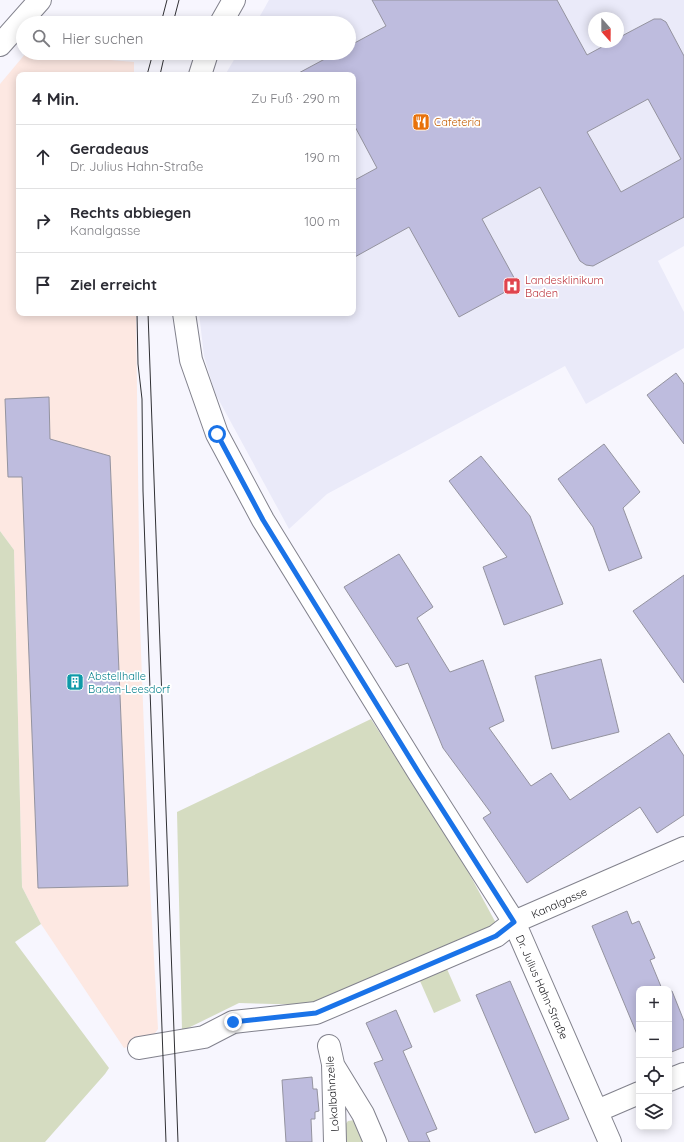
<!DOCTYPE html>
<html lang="de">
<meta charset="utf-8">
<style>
:root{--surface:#fff;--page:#f2f2f3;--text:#2b2b33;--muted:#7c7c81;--line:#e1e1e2}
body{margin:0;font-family:Quicksand,sans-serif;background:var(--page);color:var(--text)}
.controls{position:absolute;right:12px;bottom:12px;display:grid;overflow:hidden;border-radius:8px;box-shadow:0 2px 10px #0003}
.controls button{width:36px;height:36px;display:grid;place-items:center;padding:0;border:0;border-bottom:1px solid var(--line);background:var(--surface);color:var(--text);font:20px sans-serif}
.compass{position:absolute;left:588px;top:12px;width:36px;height:36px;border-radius:50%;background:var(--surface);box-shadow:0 2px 10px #0003;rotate:159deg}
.stop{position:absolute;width:12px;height:12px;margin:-9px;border:3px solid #1a73e8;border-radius:50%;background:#fff}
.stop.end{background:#1a73e8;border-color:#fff;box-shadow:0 1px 4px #0008}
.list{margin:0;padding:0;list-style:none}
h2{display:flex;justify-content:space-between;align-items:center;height:52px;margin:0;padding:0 16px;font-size:17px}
h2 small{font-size:13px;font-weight:400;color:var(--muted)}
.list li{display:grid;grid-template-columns:26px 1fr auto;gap:12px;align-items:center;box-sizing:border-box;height:64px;padding:0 16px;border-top:1px solid var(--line)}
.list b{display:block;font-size:15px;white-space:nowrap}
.list p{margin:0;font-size:13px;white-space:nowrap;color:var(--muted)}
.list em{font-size:13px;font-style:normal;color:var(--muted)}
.icon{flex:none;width:22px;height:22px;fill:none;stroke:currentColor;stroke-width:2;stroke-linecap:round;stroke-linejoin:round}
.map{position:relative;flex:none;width:684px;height:1142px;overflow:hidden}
.search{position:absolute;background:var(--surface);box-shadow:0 2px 10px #0003;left:16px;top:16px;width:340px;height:44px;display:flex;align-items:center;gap:10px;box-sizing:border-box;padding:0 14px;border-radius:22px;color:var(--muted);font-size:15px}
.panel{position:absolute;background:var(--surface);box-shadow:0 2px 10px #0003;left:16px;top:72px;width:340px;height:244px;border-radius:8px}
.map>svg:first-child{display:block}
.built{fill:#eaeaf9;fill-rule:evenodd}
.industrial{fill:#fde8e2}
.green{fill:#d5dcc1}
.building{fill:#bebcde;stroke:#94939f;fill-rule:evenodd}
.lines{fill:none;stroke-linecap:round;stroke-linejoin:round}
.minor-casing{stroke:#82828d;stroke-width:24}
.minor{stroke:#fff;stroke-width:22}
.tram{stroke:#313135;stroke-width:1}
.route{stroke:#1a73e8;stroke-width:5}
.labels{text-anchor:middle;stroke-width:3.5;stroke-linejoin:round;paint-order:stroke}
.food-label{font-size:11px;fill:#c56008;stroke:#fff;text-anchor:start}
.health-label{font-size:11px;fill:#be3a42;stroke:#fff;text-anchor:start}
.culture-label{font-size:11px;fill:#0d838f;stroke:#fff;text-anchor:start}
.street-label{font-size:11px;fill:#18181c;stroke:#fff}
</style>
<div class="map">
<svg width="684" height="1142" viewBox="0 0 684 1142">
<rect width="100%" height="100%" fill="#f7f6fe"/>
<!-- built -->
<path class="built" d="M269,0H684V246L658,261L684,312V348L586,404L565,366L327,494L289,529L215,393L204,356L199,313H353V75H225L238,53H349V23H256ZM594,18H618V42H594Z"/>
<!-- industrial -->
<path class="industrial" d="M26,53L134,62V75H19V313H136L140,625L150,887L158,1029L151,1039L124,1048L41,924L22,887L14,550L0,531V84Z"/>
<!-- green -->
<path class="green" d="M0,531L14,550L22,887L41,924L15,942L109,1068L105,1074L45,1142H0Z
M371,719L464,864L498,927L314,1005L239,1003L182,1031L177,812Z
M447,969L461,1001L434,1013L420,981Z
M355,1120L370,1142H344V1126L348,1121Z"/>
<!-- building -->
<path class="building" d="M372,0H557L587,55L611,42H618V38L654,19H661L666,22L684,56V217L593,266L586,265L580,261L540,187L482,219L518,285L459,317L409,227L353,258V181L377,168L353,123V75H295L336,53H349V46L386,26ZM648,99L681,159L621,192L587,132Z
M676,373L684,384V444L647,395Z
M49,397L50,439L110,456L128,886L38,888L22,477H8L5,399Z
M604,444L640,492L623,508L642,558L609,571L593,527L558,479Z
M481,456L530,516L563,604L504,625L483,567L507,557L449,481Z
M399,554L433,607L417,618L450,672L483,660L504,721L489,728L531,786L551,773L570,800L669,733L684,756V815L657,833L640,807L527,883L483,818L491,813L443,748L408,663L396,667L344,587Z
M684,575V683L633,611Z
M601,659L619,732L552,749L535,676Z
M627,911L632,924L639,921L655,958L650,960L662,989H639V1039L592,926Z
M510,981L569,1119L535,1133L476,995Z
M672,991L684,1021V1047L669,1053V992Z
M396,1010L412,1047L403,1051L437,1129L426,1133L430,1142H409L374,1063L383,1060L366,1023Z
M312,1077L313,1089H317L319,1111L315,1112V1119H311L312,1142H286L282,1080Z"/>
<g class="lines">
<defs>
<path id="minor" d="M221,23L234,0
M0,45L40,0
M200,75L207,53
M184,313L191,360L217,434L263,520L419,773L514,922L610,1142
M329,1046L333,1064L335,1142
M139,1048L204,1037L233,1022L316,1013L496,936L514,922L684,848
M333,1065L363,1114L375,1142
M669,1080L684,1074
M597,1111L639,1093"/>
</defs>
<!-- minor casing -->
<use href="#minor" class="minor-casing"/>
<!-- minor -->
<use href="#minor" class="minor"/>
<!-- tram -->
<path class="tram" d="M161,23L167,0
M173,23L179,0
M147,75L153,53
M160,75L165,53
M137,313L138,364L142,399L143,491L166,1142
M148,313L178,1142"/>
</g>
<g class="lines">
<!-- route -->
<path class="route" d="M217,434L263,520L419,773L514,922L496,936L316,1013L233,1022"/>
</g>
<!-- icons -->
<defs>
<symbol id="restaurant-square" viewBox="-11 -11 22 22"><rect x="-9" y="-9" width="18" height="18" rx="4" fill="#e8710a" stroke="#fff"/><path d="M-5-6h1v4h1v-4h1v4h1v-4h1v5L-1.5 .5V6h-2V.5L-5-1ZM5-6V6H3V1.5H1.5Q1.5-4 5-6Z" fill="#fff"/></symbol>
<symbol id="hospital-square" viewBox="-11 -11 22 22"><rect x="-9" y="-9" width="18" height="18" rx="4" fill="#e0444e" stroke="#fff"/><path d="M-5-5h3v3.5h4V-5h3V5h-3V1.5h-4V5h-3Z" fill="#fff"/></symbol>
<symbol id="building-square" viewBox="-11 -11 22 22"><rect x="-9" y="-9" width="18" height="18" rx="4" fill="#0f9aa8" stroke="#fff"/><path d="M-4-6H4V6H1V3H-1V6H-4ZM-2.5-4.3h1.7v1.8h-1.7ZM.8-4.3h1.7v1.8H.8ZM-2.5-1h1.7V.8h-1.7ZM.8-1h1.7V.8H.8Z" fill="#fff"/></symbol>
</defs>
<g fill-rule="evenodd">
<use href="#restaurant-square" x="411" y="112" width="20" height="20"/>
<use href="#hospital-square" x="502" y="276" width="20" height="20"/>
<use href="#building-square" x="65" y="672" width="20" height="20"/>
</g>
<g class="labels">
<!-- food labels -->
<g class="food-label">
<text x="434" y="126">Cafeteria</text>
</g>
<!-- health labels -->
<g class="health-label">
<text x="525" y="284">Landesklinikum<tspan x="525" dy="13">Baden</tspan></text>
</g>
<!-- culture labels -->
<g class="culture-label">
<text x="88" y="680">Abstellhalle<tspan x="88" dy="13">Baden-Leesdorf</tspan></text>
</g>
<!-- street labels -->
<g class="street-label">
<text transform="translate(559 903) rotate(-24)" y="4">Kanalgasse</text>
<text transform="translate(542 987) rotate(66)" y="4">Dr. Julius Hahn-Straße</text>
<text transform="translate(332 1094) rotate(-94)" y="4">Lokalbahnzeile</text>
</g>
</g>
</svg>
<div class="controls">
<button>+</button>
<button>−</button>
<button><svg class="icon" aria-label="locate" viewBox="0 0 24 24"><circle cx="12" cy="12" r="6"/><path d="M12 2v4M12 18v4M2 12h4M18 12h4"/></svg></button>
<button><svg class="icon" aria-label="layers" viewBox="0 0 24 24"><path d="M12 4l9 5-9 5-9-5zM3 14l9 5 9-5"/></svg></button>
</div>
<svg class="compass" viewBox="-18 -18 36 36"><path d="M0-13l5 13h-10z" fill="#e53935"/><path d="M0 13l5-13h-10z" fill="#7c7c81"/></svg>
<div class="stop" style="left:217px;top:434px"></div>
<div class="stop end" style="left:233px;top:1022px"></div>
<div class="search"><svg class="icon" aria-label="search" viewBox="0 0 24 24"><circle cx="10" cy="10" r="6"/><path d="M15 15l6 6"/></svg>Hier suchen</div>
<section class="panel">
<h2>4 Min.<small>Zu Fuß · 290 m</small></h2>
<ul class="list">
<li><svg class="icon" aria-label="ahead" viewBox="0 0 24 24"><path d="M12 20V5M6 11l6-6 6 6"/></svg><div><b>Geradeaus</b><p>Dr. Julius Hahn-Straße</p></div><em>190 m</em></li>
<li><svg class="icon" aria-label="right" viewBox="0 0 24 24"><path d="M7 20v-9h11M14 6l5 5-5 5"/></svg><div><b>Rechts abbiegen</b><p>Kanalgasse</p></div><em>100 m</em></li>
<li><svg class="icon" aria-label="arrive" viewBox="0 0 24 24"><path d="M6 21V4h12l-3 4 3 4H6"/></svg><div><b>Ziel erreicht</b></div></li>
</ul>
</section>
</div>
